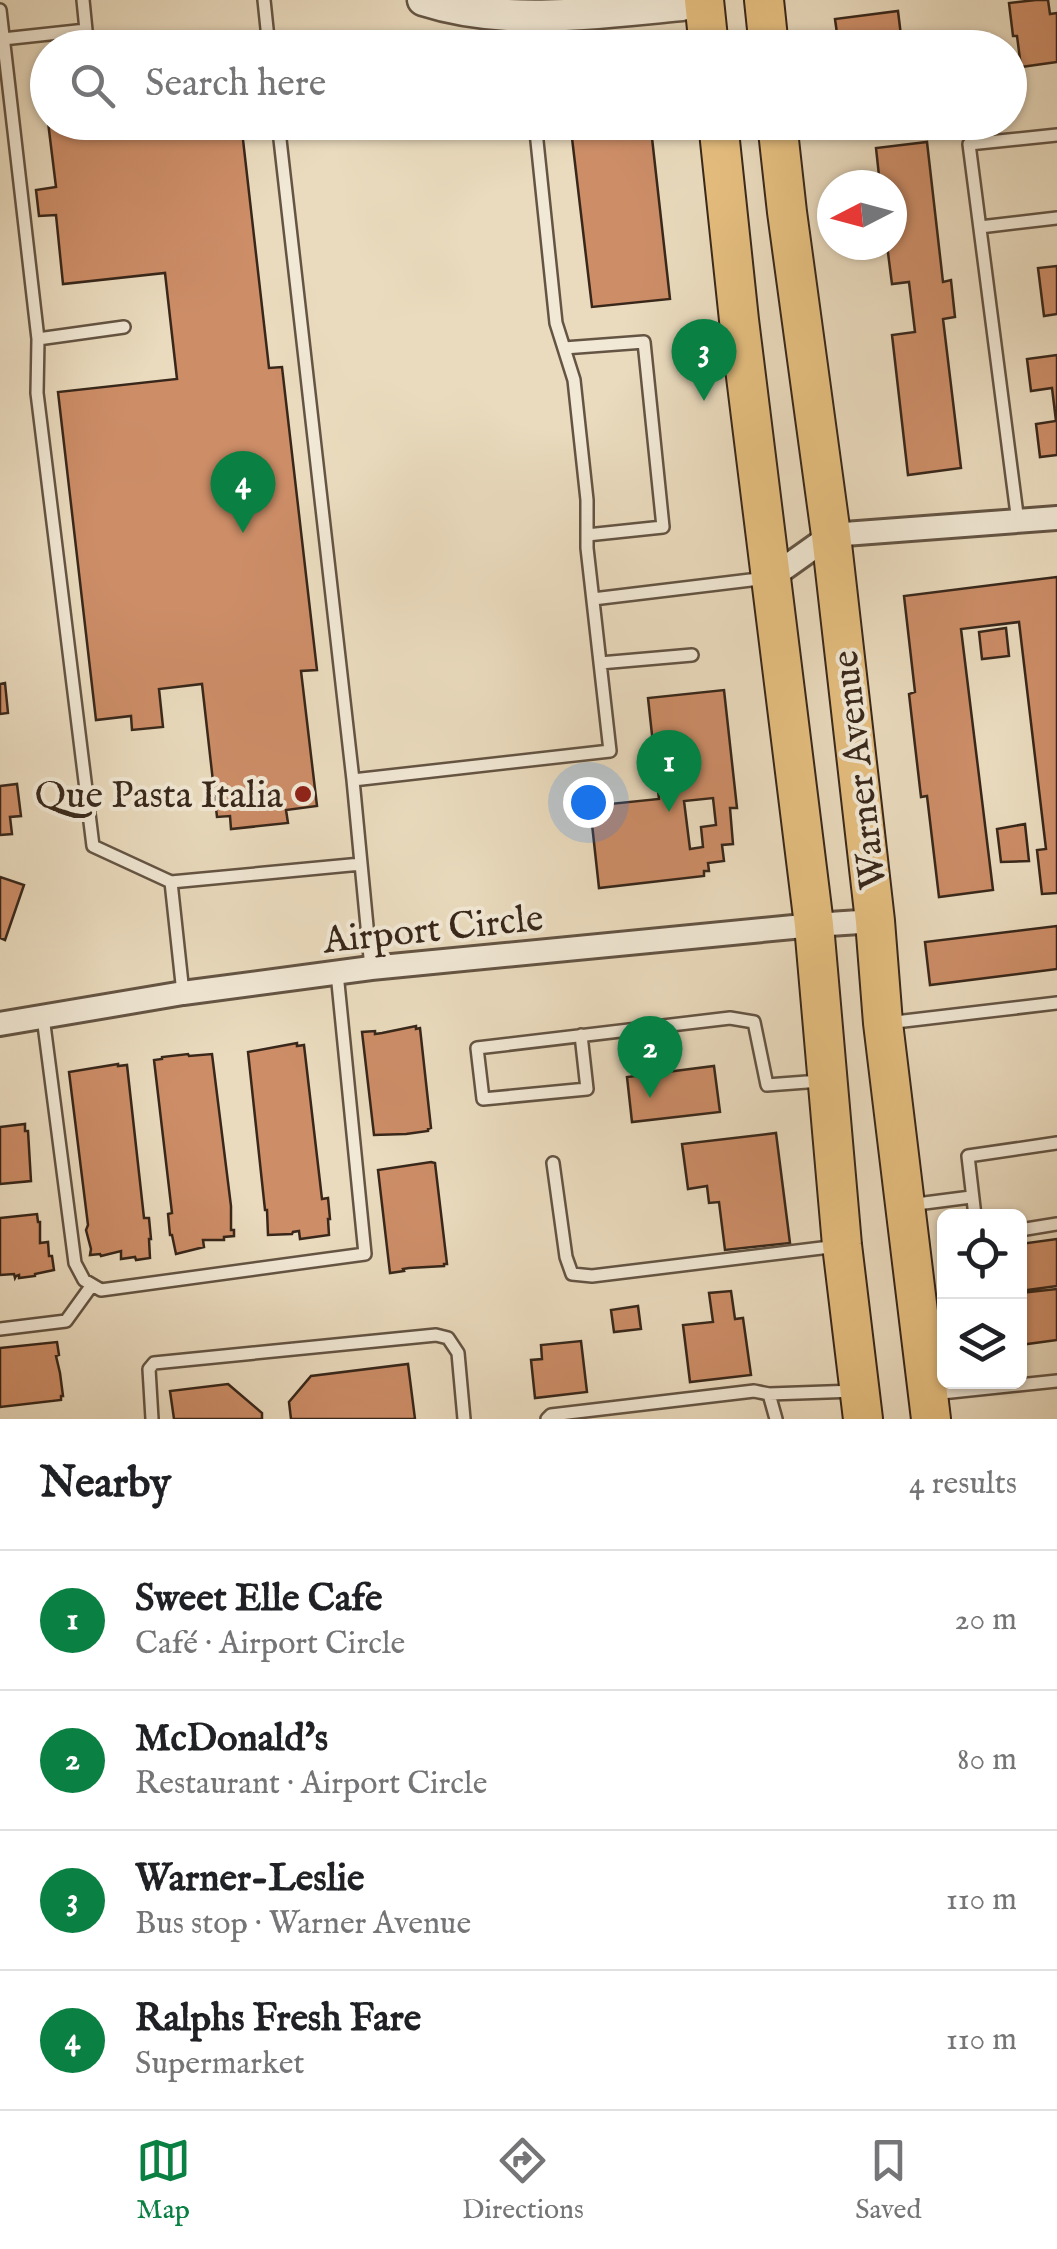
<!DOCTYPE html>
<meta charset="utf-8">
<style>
:root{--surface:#fff;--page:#f6f6f6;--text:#202124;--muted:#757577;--line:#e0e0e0;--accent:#0b8043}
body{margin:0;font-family:"IM FELL English",serif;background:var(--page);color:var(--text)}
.controls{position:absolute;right:30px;bottom:30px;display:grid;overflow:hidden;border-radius:15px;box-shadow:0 2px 8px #0004}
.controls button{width:90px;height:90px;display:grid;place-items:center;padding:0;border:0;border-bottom:2px solid var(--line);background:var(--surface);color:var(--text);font:50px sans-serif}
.compass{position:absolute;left:817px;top:170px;width:90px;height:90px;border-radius:50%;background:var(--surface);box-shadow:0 2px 8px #0004;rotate:264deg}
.you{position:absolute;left:588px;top:802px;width:35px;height:35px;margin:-25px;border:8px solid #fff;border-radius:50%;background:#1a73e8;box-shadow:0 0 0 15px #1a73e833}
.badge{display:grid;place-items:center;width:65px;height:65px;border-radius:50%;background:var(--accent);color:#fff;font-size:32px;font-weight:700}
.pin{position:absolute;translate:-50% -82px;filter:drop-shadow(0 2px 5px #0008)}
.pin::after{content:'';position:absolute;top:52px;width:35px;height:30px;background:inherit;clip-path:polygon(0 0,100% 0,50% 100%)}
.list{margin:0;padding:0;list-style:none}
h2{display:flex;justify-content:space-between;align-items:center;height:130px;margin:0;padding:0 40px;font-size:42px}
h2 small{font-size:32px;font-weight:400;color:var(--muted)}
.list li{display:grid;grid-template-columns:65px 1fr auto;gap:30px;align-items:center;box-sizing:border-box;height:140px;padding:0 40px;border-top:2px solid var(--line)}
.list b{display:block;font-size:38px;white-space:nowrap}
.list p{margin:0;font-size:32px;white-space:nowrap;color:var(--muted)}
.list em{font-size:32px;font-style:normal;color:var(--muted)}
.icon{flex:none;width:55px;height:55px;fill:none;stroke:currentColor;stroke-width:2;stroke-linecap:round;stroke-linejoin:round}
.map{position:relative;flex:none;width:1057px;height:1419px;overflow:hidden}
.search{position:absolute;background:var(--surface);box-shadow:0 2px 8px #0004;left:30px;right:30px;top:30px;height:110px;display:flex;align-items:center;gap:25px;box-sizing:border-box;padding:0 35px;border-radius:55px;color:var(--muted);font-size:38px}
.sheet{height:690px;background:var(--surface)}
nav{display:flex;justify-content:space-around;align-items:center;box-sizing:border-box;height:140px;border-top:2px solid var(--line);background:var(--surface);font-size:28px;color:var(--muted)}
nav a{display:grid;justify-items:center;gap:5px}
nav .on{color:var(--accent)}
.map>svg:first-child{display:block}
.building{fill:#cc8d67;stroke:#38271a;stroke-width:2.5;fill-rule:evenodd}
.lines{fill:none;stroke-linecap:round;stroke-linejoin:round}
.service-casing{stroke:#645443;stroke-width:16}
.minor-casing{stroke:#645443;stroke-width:28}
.tertiary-casing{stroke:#645443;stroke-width:35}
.primary-casing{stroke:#38271a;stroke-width:42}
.service{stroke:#f1e8d5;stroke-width:11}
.minor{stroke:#f1e8d5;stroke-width:22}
.tertiary{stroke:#f1e8d5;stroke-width:30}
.primary{stroke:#e5be7f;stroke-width:38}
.poi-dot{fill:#8f2418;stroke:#f1e8d5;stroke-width:4}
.labels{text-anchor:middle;stroke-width:8;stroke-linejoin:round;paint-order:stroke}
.street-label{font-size:38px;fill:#38271a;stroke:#f1e8d5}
.poi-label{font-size:38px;fill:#38271a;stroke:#f1e8d5;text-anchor:end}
</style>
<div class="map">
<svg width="1057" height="1419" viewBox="0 0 1057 1419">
<rect width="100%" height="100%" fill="#eadbbe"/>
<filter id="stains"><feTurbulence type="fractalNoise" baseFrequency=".002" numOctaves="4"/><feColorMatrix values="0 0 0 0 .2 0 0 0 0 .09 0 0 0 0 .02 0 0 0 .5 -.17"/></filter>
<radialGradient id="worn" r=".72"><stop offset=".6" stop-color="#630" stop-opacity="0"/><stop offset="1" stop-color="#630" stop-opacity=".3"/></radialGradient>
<!-- building -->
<path class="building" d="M1036,0H1048L1050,14L1057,13V62L1021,67L1017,36H1013L1009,3Z
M898,11L902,44L896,45V48H839L835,19Z
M48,122H241L269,368L282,367L317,670L301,671L317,806L286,810L288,823L231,829L230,816L217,817L202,684L159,689L163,727L132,730L131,716L96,720L58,392L177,379L165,273L63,284L56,215L39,216L36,190L56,187Z
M651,129L670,299L592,307L572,138Z
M927,142L943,282L951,280L955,317L943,319L961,468L908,475L892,335L915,332L909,282L892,284L887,245H892V185H880L876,148Z
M1057,266V314L1044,316L1038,268Z
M1057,355V455L1040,457L1036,424L1056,421L1052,388L1031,391L1027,359Z
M1057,577V893L1042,894L1037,850L1046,849L1019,622L961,629L993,890L939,897L927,796L921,797L909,694L915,692L904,596Z
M1006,628L1009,656L982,659L979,632Z
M5,683L8,713L0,714V684Z
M724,690L737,808H730L733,844L722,845L724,861L708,863L709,871H704V876L599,888L590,806L659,799L648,698ZM713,798L716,825L701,827L703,847L690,849L684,801Z
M17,784L21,816L10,817L12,834L0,835V786Z
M1025,824L1029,861L1001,862L997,829Z
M0,877L24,885L5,940L0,938Z
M1057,926V969L930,985L925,942Z
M416,1026V1029L420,1028L431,1128L428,1129V1131L406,1134L374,1135L362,1032L375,1031V1034L382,1033Z
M297,1043V1046L304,1045L322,1199L328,1198L330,1219H328L329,1235L300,1239L299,1231L293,1232L292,1234L268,1235L267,1210H265L248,1052Z
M188,1054L189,1056L212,1054L231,1206V1230H234V1236L224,1237V1240H203L204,1247L176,1254L172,1235H170L168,1214L172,1213L154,1060L162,1059V1057Z
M118,1064V1066L127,1065L144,1218H149L151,1239H149L150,1258L136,1260L135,1257L121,1259V1251L101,1256L100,1254L90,1255L91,1249L86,1230L88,1225L69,1072Z
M714,1066L720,1112L632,1122L627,1077Z
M25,1124V1131H28L31,1181L0,1184V1127Z
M776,1133L790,1243L725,1250L719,1202L709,1203L707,1186L688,1189L682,1144Z
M431,1162L435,1163L447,1264H444V1266L409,1268L403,1269L404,1271L390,1273L378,1170Z
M37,1214L38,1222H40V1243L48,1242L49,1256H52L54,1270L35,1274V1276L19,1278V1275L16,1276L15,1278L14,1274L0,1275V1218Z
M1057,1239V1286L1020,1291V1244Z
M1057,1289V1340L1020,1345V1293Z
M731,1291L735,1319L743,1318L751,1375L690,1382L683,1325L713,1322L709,1293Z
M638,1306L641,1329L614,1332L611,1310Z
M581,1341L587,1392L535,1398L531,1360L542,1359L541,1345Z
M57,1342L59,1355L56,1356L60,1373L63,1396H61V1400L0,1407V1348Z
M408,1364L415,1419H291L289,1402L311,1376Z
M228,1384L262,1413V1419H174L170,1391Z"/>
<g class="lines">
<defs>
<path id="service" d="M264,0L269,48
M0,10L38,339L37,393L93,846L171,882L361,864
M530,18L532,48
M3,39L86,30L83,0
M278,122L353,780L371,968
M980,227L1057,218
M38,339L124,327
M564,348L644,342L663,527L587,535
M1018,522L969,144L1057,135
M593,599L767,578
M600,663L692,655
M353,780L610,751L587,548V500L574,380L556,323L535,122
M171,882L183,993
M43,1017L75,1263L84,1280L101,1290L365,1254L337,973
M887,1023L1057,1003
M581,1035L587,1089L483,1099L477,1048L730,1018L754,1022L767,1085L820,1081
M553,1163L566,1257L572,1274L592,1276L838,1246
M909,1205L971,1197
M975,1216L968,1156L1057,1143
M1020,1230L1057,1224
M0,1329L66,1321L92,1285
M769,1394L856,1391
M932,1394L1057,1381
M152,1419L149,1369L154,1363L436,1335L448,1338L458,1353L464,1419
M547,1419L551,1415L754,1391L769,1394L776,1419"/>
<path id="minor" d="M772,577L831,535L1057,518
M0,1024L183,993L371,968L814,925L875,921"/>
<path id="tertiary" d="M423,0C507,27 595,13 682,5L686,0"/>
<path id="primary" d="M704,0L709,48
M764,0L769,48
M718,122L739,320L814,925L842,1245L863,1419
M777,122L787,212L831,535L875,921L883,1023L931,1419"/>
</defs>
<!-- service casing -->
<use href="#service" class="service-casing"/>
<!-- minor casing -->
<use href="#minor" class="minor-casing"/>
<!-- tertiary casing -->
<use href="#tertiary" class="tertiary-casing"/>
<!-- primary casing -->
<use href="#primary" class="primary-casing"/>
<!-- service -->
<use href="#service" class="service"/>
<!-- minor -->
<use href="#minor" class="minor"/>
<!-- tertiary -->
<use href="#tertiary" class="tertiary"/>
<!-- primary -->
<use href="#primary" class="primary"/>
</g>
<!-- markers -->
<circle class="poi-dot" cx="303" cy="794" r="10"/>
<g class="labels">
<!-- street labels -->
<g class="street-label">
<text transform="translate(858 770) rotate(-97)" y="13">Warner Avenue</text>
<text transform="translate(433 928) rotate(-6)" y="13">Airport Circle</text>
</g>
<!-- poi labels -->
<g class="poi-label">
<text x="283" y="807">Que Pasta Italia</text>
</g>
</g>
<rect width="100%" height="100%" filter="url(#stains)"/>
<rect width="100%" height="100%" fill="url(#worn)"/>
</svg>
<div class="controls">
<button><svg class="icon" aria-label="locate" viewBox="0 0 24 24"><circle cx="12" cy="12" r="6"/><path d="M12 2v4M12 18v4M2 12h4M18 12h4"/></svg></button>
<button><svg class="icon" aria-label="layers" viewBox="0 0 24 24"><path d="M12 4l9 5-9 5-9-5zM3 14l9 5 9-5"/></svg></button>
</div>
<svg class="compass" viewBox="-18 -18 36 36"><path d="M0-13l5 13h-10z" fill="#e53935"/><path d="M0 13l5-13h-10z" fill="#757577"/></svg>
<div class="you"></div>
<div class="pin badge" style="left:669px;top:812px">1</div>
<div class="pin badge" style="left:650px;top:1098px">2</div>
<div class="pin badge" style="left:704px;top:401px">3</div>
<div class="pin badge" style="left:243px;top:533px">4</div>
<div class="search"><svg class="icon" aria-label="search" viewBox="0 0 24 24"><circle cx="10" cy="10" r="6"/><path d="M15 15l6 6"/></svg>Search here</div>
</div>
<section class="sheet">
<h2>Nearby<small>4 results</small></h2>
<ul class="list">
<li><span class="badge">1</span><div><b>Sweet Elle Cafe</b><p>Café · Airport Circle</p></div><em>20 m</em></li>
<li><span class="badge">2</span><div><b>McDonald's</b><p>Restaurant · Airport Circle</p></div><em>80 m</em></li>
<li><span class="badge">3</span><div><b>Warner-Leslie</b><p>Bus stop · Warner Avenue</p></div><em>110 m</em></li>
<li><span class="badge">4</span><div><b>Ralphs Fresh Fare</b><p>Supermarket</p></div><em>110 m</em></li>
</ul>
</section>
<nav>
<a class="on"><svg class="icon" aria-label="map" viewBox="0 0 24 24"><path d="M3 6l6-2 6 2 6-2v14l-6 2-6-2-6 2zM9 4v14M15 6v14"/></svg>Map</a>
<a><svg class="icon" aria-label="directions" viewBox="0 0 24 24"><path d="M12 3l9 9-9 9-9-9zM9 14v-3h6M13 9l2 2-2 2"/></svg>Directions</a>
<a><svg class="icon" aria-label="saved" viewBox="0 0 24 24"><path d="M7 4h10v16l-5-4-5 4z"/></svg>Saved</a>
</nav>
